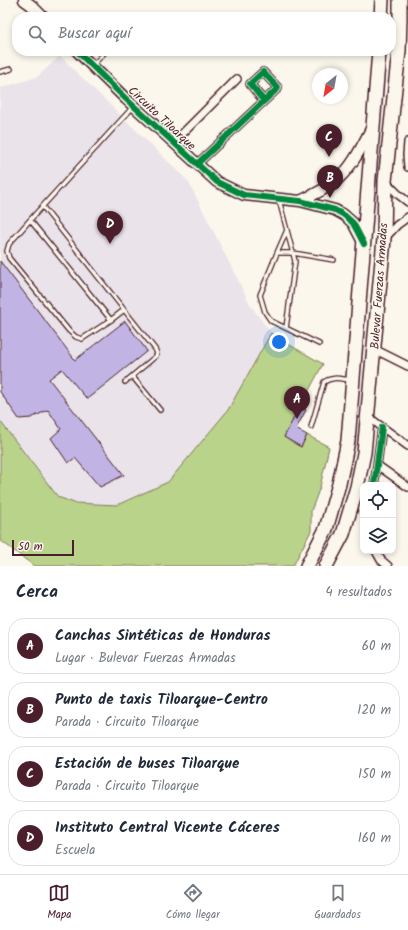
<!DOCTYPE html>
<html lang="es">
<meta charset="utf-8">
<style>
:root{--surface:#fff;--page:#f6f6f7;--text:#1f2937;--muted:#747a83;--line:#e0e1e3;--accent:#4a1f2b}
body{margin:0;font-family:Kalam,sans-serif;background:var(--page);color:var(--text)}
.controls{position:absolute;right:12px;bottom:12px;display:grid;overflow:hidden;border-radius:8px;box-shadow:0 2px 6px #0003}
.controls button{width:36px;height:36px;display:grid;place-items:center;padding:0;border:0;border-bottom:1px solid var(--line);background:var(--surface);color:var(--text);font:20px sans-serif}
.compass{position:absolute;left:312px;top:68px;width:36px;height:36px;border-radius:50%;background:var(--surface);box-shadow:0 2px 6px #0003;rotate:211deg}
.scale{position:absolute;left:12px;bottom:10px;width:62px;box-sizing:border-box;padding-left:4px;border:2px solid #4a1f2b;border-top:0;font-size:11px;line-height:14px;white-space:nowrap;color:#4a1f2b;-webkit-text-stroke:3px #fbf7ec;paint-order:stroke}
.you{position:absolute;left:279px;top:342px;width:14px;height:14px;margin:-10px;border:3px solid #fff;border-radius:50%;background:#1a73e8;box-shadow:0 0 0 6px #1a73e833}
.badge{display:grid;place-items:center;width:26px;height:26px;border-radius:50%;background:var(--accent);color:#fff;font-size:13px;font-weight:700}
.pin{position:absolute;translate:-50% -33px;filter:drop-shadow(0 1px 2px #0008)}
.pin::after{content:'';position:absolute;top:21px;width:14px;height:12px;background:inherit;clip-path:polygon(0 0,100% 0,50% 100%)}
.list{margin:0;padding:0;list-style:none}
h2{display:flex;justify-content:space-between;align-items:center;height:52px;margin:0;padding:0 16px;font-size:17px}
h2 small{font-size:13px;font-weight:400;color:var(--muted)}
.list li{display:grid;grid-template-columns:26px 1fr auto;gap:12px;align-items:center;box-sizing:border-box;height:56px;margin:0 8px 8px;padding:0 8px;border:1px solid var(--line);border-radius:16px}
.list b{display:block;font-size:15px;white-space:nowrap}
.list p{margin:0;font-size:13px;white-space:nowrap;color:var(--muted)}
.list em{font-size:13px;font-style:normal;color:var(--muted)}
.icon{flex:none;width:22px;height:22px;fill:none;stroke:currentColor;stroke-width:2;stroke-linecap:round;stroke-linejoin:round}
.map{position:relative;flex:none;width:408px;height:566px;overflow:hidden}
.search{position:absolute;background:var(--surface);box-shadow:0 2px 6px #0003;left:12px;right:12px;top:12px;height:44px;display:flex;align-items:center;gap:10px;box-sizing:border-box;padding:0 14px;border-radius:16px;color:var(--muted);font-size:15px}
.sheet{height:308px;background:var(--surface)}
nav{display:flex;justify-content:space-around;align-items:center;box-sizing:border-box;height:56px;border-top:1px solid var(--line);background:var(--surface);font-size:11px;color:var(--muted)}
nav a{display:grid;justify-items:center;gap:2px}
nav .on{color:var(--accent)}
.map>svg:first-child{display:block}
.built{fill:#eae3ea}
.green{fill:#b9d38a;stroke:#82795a}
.building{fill:#c1b4e5;stroke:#4a1f2b}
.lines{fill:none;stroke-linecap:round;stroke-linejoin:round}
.lane-casing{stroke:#4a1f2b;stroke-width:6}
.street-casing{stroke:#4a1f2b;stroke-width:10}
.secondary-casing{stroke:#4a1f2b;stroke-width:13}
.highway-casing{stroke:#4a1f2b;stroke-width:16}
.lane{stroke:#fbf7ec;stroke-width:3.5}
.street{stroke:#fbf7ec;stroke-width:7}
.secondary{stroke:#fbf7ec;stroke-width:10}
.highway{stroke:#fbf7ec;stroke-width:13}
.cycleway-casing{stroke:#fbf7ec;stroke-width:8}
.cycleway{stroke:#00873e;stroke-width:6}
.labels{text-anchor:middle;stroke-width:3;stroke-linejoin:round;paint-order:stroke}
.street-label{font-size:12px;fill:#4a1f2b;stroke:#fbf7ec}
</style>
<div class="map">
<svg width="408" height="566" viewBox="0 0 408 566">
<rect width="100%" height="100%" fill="#fbf7ec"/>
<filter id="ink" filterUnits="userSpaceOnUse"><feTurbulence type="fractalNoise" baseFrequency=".025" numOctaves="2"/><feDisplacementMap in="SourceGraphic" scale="8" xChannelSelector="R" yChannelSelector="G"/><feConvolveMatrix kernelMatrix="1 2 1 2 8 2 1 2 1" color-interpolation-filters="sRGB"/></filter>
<g filter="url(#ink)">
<!-- built -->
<path class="built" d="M60,56L188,181L251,306L271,333L228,410L168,482L117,505L74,503L58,497L0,421V88L11,85L37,77Z"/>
<!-- green -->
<path class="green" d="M271,333L288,344L323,364L284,437L301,447L307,435L329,447L320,487L311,511V531L293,566H34L0,540V421L58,497L74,503L117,505L168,482L228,410Z"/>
<!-- building -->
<path class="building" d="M0,261L75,360L125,321L147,351L87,399L62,369L49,379L124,475L100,487L75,458L68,463L51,438L61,429L48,410L31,418L19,419L0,392Z
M300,406L306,410L296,429L307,435L301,447L284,437Z"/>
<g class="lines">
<defs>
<path id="lane" d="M135,17H141
M93,65L106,51
M0,72L11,69
M279,200L295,261L286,328
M43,207L155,349L157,353L156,356L125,382
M30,220L133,107
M277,253L287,230
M111,320L30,220L9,244L7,251L9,258L69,331L76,337L82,339L111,320L124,310
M319,344L271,321L265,312L260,295L277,253H293L334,260
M132,376L160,410
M311,427L324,382C332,376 341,379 350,380"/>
<path id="street" d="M408,142L407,155L408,167
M173,143L237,79
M197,164L278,88L263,72L250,84L264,101
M385,181L399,195L408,202
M385,238L397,225L408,217
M374,349L408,366
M367,416L408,446
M377,465L408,487
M374,485L377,465L382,427
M376,551L381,560L388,566"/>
<path id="secondary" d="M24,0L31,5L43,17
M77,51L126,99L217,182L244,195L300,201L335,210L344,215L353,223L364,244
M300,201C313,195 327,189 338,179C353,166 363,144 372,127"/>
<path id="highway" d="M381,17L382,0
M307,566L326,529L339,484L348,441L379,51
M326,566L343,534L357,487L364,453L384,239L385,181L399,51L400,19V0"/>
</defs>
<!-- lane casing -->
<use href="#lane" class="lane-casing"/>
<!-- street casing -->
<use href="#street" class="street-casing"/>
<!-- secondary casing -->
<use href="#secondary" class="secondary-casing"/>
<!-- highway casing -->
<use href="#highway" class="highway-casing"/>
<!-- lane -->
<use href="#lane" class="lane"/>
<!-- street -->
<use href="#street" class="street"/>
<!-- secondary -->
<use href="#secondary" class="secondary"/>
<!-- highway -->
<use href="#highway" class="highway"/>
<defs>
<path id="cycleway" d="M77,51L126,99L217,182L244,195L300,201L335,210L344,215L353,223L364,244
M197,164L278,88L263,72L250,84L264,101
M374,485L377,465L382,427"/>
</defs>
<!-- cycleway casing -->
<use href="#cycleway" class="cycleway-casing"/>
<!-- cycleway -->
<use href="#cycleway" class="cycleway"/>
</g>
</g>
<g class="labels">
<!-- street labels -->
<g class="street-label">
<text transform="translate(162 118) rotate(43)" y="4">Circuito Tiloarque</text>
<text transform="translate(379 286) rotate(-86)" y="4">Bulevar Fuerzas Armadas</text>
</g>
</g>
</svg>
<div class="controls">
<button><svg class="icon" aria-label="locate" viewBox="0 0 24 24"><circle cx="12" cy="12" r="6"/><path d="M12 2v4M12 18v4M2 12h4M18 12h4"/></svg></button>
<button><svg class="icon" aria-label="layers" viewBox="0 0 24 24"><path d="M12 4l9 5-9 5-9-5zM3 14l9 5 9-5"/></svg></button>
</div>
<svg class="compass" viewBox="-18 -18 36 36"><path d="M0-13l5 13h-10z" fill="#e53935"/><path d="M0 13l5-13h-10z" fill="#747a83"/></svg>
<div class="scale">50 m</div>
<div class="you"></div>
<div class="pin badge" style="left:297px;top:419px">A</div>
<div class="pin badge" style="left:330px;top:198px">B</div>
<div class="pin badge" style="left:329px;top:157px">C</div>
<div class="pin badge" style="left:110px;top:244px">D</div>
<div class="search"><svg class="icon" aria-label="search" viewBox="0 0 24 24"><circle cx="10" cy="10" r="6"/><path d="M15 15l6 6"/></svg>Buscar aquí</div>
</div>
<section class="sheet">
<h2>Cerca<small>4 resultados</small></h2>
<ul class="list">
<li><span class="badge">A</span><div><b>Canchas Sintéticas de Honduras</b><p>Lugar · Bulevar Fuerzas Armadas</p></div><em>60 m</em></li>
<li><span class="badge">B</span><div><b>Punto de taxis Tiloarque-Centro</b><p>Parada · Circuito Tiloarque</p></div><em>120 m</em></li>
<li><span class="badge">C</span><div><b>Estación de buses Tiloarque</b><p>Parada · Circuito Tiloarque</p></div><em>150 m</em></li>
<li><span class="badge">D</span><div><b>Instituto Central Vicente Cáceres</b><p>Escuela</p></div><em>160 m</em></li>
</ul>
</section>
<nav>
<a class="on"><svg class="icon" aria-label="map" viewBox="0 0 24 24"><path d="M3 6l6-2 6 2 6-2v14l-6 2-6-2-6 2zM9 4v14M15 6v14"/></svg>Mapa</a>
<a><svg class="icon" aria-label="directions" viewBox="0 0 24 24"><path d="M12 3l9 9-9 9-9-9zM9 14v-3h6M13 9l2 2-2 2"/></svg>Cómo llegar</a>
<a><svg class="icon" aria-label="saved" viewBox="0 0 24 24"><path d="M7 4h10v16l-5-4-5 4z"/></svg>Guardados</a>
</nav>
